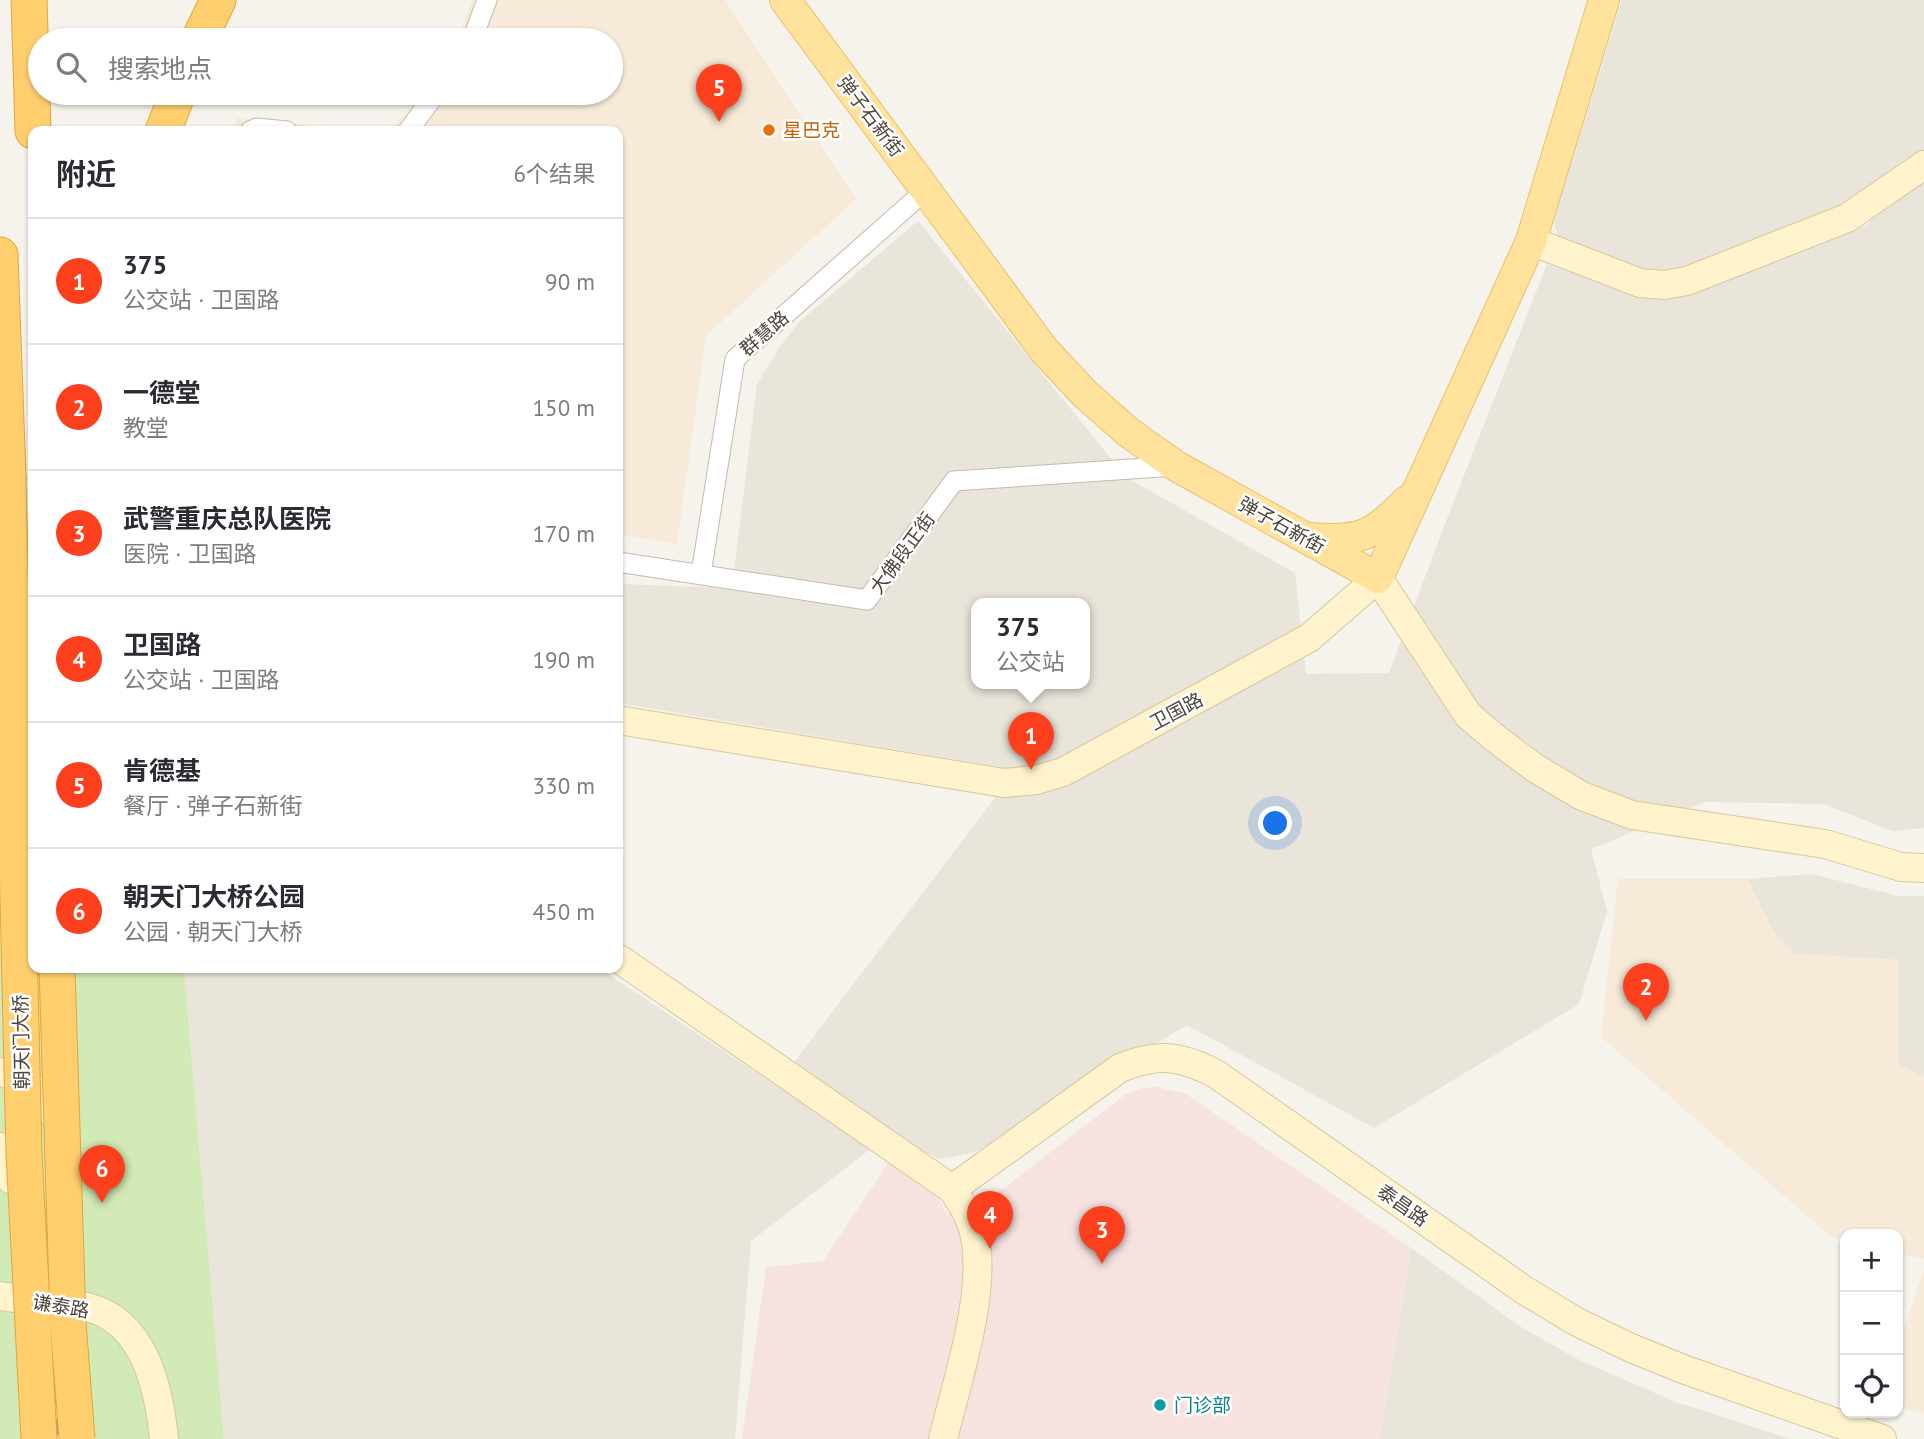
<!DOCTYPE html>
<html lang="zh">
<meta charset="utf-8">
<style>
:root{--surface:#fff;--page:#f2f2f3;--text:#2b2b33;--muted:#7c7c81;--line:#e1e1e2;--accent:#fc3f1d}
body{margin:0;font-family:"PT Sans","Noto Sans SC",sans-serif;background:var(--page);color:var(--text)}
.controls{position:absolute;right:21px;bottom:21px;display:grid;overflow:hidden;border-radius:14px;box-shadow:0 2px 5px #0004}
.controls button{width:63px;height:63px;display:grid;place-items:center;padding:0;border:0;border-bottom:2px solid var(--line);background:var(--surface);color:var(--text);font:35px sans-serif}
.you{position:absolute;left:1276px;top:824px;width:24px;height:24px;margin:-18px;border:5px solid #fff;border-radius:50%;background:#1a73e8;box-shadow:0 0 0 10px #1a73e833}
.badge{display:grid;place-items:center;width:46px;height:46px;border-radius:50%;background:var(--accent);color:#fff;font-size:23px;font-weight:700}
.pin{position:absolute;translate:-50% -58px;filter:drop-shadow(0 2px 4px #0008)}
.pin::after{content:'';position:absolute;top:37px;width:24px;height:21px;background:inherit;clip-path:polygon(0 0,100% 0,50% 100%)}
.popup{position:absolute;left:971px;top:598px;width:119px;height:91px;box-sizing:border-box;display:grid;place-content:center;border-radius:14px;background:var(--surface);filter:drop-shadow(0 2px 5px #0005);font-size:23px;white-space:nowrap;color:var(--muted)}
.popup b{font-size:26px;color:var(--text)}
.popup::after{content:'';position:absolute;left:50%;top:100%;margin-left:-14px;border:14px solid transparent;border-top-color:var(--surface)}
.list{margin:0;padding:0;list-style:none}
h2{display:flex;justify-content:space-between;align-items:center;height:91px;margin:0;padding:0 28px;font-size:30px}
h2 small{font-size:23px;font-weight:400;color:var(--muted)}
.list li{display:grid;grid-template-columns:46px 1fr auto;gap:21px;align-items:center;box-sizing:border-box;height:126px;padding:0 28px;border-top:2px solid var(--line)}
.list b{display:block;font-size:26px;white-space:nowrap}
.list p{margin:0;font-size:23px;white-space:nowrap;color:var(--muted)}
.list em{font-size:23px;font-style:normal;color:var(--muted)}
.icon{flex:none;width:38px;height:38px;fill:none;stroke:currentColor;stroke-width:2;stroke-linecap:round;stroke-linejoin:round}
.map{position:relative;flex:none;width:1924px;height:1439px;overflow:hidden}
.search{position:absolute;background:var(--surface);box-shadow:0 2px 5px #0004;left:28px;top:28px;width:595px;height:77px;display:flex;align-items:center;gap:18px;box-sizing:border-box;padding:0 24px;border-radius:38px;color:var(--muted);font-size:26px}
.panel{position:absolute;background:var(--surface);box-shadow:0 2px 5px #0004;left:28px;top:126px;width:595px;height:847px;border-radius:14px}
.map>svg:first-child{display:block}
.residential{fill:#eae5da;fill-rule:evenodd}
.commercial{fill:#f7ead8}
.medical{fill:#f6e3e0}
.green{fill:#d2eab5}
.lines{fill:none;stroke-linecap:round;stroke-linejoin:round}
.street-casing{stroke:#c2bbae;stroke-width:21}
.secondary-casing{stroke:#d6c79b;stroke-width:30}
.primary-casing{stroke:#e6c16a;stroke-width:32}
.highway-casing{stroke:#e0a43c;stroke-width:37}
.street{stroke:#fff;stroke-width:19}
.secondary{stroke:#fff3cd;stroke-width:28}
.primary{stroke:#ffe39c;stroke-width:30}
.highway{stroke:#ffcf6e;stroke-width:35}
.rail-casing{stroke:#9a9a9a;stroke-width:8}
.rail{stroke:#fff;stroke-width:5;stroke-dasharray:16;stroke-linecap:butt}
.highway-bridge-casing{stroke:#e0a43c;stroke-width:37;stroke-linecap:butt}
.highway-bridge{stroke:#ffcf6e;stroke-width:35}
.food-dot{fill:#e8710a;stroke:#fff;stroke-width:2.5}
.culture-dot{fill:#0f9aa8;stroke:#fff;stroke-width:2.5}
.labels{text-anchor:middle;stroke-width:5;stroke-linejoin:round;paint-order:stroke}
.street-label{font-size:19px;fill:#4b4439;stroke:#fff}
.food-label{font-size:19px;fill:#c56008;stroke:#fff;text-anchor:start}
.culture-label{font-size:19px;fill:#0d838f;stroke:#fff;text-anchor:start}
</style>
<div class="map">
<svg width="1924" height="1439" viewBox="0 0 1924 1439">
<rect width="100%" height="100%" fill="#f6f3ec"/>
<!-- residential -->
<path class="residential" d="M1622,0H1924V152L1867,196L1684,271L1639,272L1558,238L1554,221Z
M1924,172V828L1893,831L1823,804L1705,802L1591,849L1607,911L1579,1004L1374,1128L1187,1025L976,1152L939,1159L890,1134L751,1241L735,1439H224L184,968H599L776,1086L997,795L1005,768L618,703V584L732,588L757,384L781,345L800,321L918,221L1126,477L1295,573L1306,674L1389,673L1443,529L1547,264L1623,291L1687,296L1866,225ZM977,604H1085V684H977Z
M1812,874L1898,896H1924V1077L1899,1065V960L1794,954L1775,934L1747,879Z
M1411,1248L1521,1327L1575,1358L1673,1401L1791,1439H1380Z"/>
<!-- commercial -->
<path class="commercial" d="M472,0H725L856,199L706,336L677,544L618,535V131H390L423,93H611V40H457Z
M236,118L363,131H235Z
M1618,879H1747L1775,934L1794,954L1899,960V1064L1924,1077V1259L1898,1253V1234H1845V1240L1830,1236L1601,1037Z
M1924,1271V1413L1898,1407V1344Z"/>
<!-- medical -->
<path class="medical" d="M1157,1087L1186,1094L1411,1248L1380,1439H742L766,1267L823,1261L889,1162L925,1185L939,1199L947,1215L991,1198L1126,1094L1142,1088Z"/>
<!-- green -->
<path class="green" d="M33,935V968H184L224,1439H0V942Z"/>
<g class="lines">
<defs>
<path id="street" d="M472,40L487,0
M250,131L257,128L287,131
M408,131L436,93
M618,562L867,600L954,481L1176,466
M701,574L735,359L926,190"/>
<path id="secondary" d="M1531,241L1640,283L1664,285L1687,281L1847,218L1924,165
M618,720L1004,783L1036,780L1063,772L1309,638L1378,578L1468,715L1496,739L1535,768L1582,796L1632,815L1825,844L1901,867L1924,868
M618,958L952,1189C961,1203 970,1215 974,1232C988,1290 957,1381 943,1439
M0,1072C31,1078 52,1102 61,1131
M0,1147L10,1179
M952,1189L1120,1068C1158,1053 1180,1055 1216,1074L1524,1290L1577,1322L1631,1348L1683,1369L1882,1439
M0,1296C28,1300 59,1301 87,1307C145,1321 159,1389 164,1439"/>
<path id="primary" d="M785,0L1044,350L1084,393L1128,432L1176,466L1378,578L1531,241L1604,0
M1309,538C1359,542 1372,537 1407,501"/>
<path id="highway" d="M29,0L33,131
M199,40L218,0
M163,131L178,93
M0,255L8,477"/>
</defs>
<!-- street casing -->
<use href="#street" class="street-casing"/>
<!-- secondary casing -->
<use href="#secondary" class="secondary-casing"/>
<!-- primary casing -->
<use href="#primary" class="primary-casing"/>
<!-- highway casing -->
<use href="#highway" class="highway-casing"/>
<!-- street -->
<use href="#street" class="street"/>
<!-- secondary -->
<use href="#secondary" class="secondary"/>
<!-- primary -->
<use href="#primary" class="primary"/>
<!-- highway -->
<use href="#highway" class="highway"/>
<defs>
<path id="rail" d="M62,1338L71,1439
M51,1339L60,1439"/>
</defs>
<!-- rail casing -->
<use href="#rail" class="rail-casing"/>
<!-- rail -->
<use href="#rail" class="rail"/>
<defs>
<path id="highway-bridge" d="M8,477L24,1153L39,1439
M57,968L68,1322L77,1439"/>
</defs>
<!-- highway-bridge casing -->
<use href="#highway-bridge" class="highway-bridge-casing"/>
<!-- highway-bridge -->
<use href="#highway-bridge" class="highway-bridge"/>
</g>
<!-- markers -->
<circle class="food-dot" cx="769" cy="130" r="7"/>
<circle class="culture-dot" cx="1160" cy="1405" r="7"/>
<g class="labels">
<!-- street labels -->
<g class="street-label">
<text transform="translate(871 116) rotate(53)" y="7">弹子石新街</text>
<text transform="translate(764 333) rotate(-41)" y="7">群慧路</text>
<text transform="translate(1282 525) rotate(29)" y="7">弹子石新街</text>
<text transform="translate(902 553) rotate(-54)" y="7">大佛段正街</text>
<text transform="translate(1176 711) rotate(-28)" y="7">卫国路</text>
<text transform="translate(21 1042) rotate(-91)" y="7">朝天门大桥</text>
<text transform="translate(1403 1205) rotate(35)" y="7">泰昌路</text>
<text transform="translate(61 1306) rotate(10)" y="7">谦泰路</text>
</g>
<!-- food labels -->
<g class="food-label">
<text x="783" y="137">星巴克</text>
</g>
<!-- culture labels -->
<g class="culture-label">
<text x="1174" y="1412">门诊部</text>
</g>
</g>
</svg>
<div class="controls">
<button>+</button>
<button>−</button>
<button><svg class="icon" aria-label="locate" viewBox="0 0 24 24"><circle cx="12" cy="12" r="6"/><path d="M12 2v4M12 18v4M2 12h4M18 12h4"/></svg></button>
</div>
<div class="you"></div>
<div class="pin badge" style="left:1031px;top:770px">1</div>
<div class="popup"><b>375</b>公交站</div>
<div class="pin badge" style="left:1646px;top:1021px">2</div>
<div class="pin badge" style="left:1102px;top:1264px">3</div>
<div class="pin badge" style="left:990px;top:1249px">4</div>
<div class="pin badge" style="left:719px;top:122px">5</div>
<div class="pin badge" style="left:102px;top:1203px">6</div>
<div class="search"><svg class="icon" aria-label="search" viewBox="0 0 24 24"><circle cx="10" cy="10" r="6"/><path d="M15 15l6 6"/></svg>搜索地点</div>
<section class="panel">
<h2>附近<small>6个结果</small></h2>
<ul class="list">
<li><span class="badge">1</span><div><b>375</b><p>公交站 · 卫国路</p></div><em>90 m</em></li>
<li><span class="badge">2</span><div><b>一德堂</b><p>教堂</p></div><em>150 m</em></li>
<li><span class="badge">3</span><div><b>武警重庆总队医院</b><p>医院 · 卫国路</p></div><em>170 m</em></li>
<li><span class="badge">4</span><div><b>卫国路</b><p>公交站 · 卫国路</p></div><em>190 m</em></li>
<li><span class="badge">5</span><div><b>肯德基</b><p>餐厅 · 弹子石新街</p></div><em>330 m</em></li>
<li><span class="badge">6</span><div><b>朝天门大桥公园</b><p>公园 · 朝天门大桥</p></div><em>450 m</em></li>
</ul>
</section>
</div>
